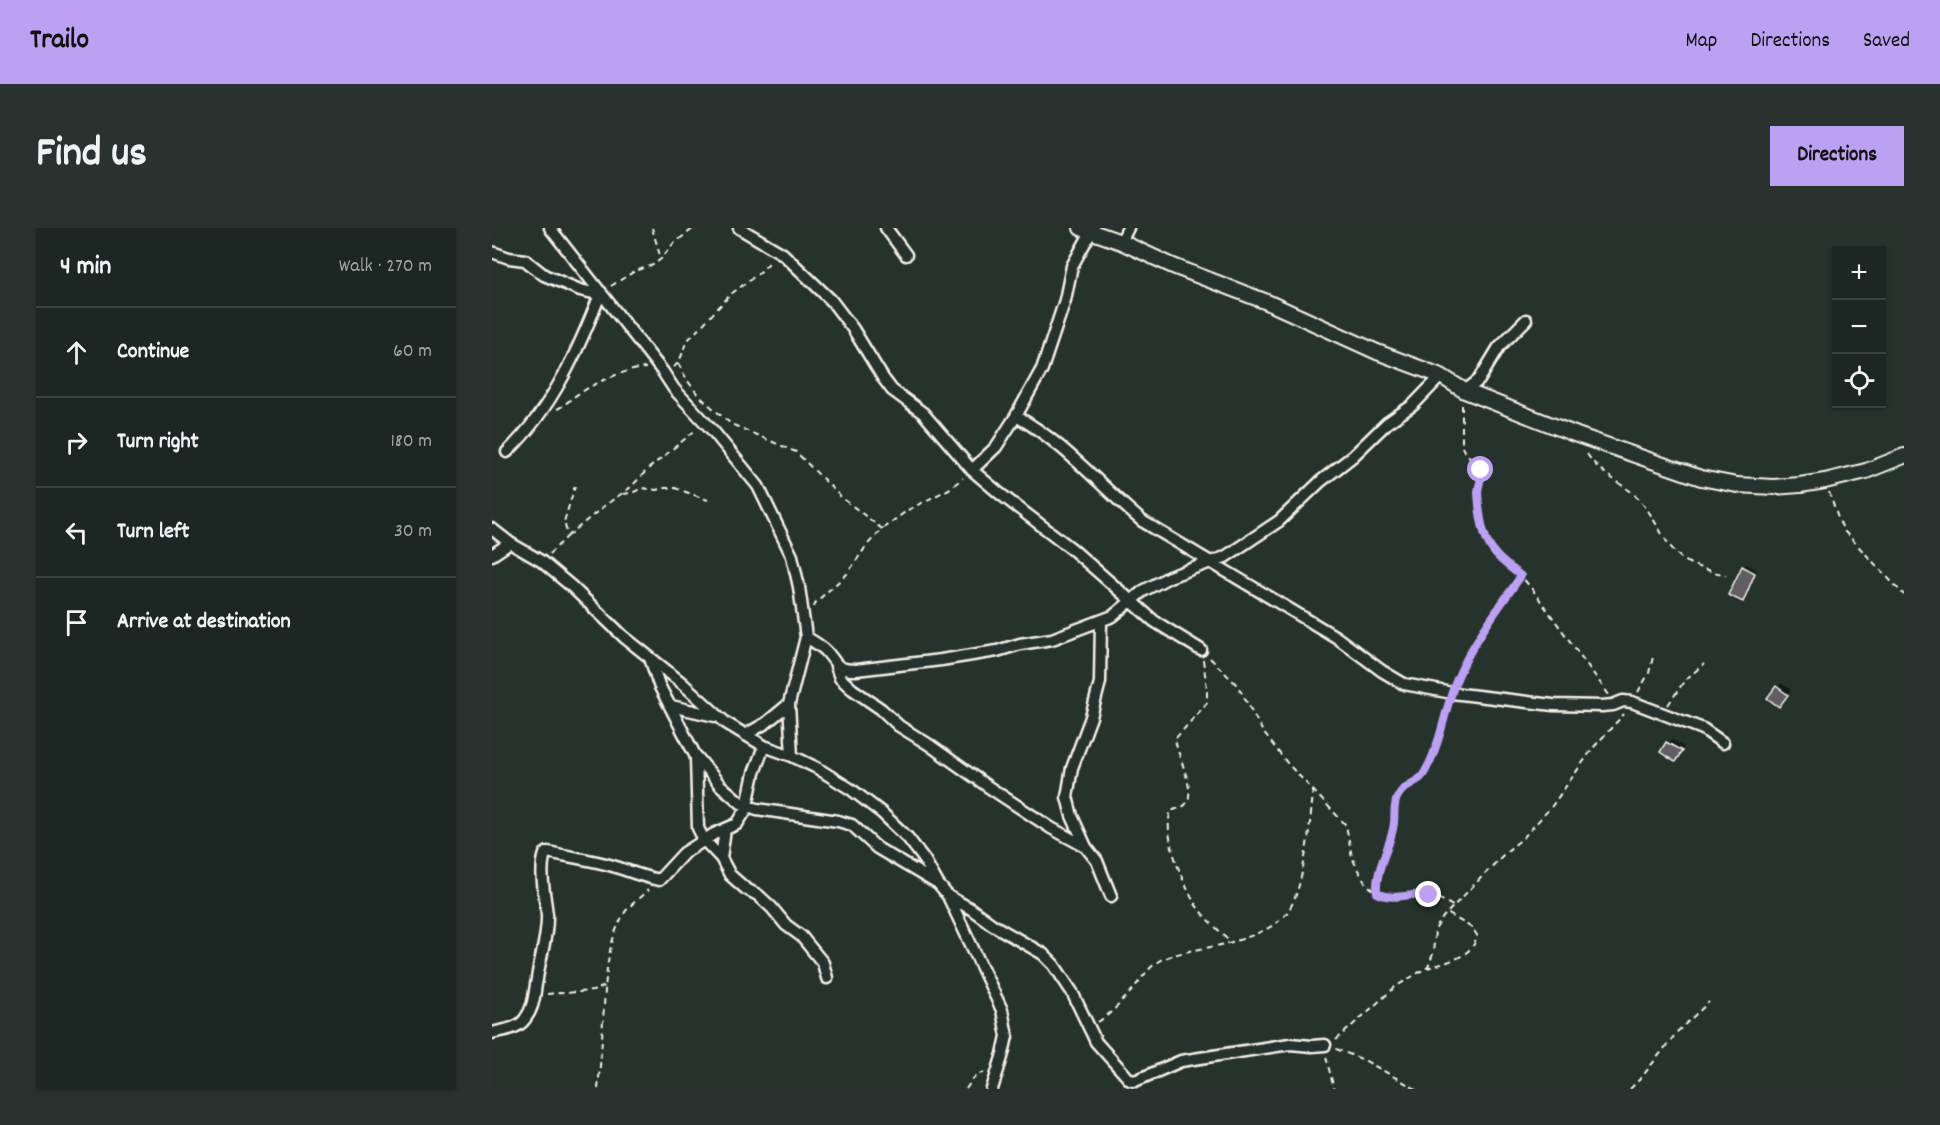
<!DOCTYPE html>
<meta charset="utf-8">
<style>
:root{--surface:#1c2622;--page:#29322f;--text:#f1f3f6;--muted:#a0a5a5;--line:#3a4340;--accent:#bca0f2}
body{margin:0;font-family:Dekko,sans-serif;background:var(--page);color:var(--text)}
.controls{position:absolute;right:18px;top:18px;display:grid;overflow:hidden;border-radius:0px;box-shadow:0 2px 4px #0004}
.controls button{width:54px;height:54px;display:grid;place-items:center;padding:0;border:0;border-bottom:2px solid var(--line);background:var(--surface);color:var(--text);font:30px sans-serif}
.stop{position:absolute;width:18px;height:18px;margin:-14px;border:4px solid #bca0f2;border-radius:50%;background:#fff}
.stop.end{background:#bca0f2;border-color:#fff;box-shadow:0 2px 6px #0008}
.list{margin:0;padding:0;list-style:none}
h2{display:flex;justify-content:space-between;align-items:center;height:78px;margin:0;padding:0 24px;font-size:26px}
h2 small{font-size:20px;font-weight:400;color:var(--muted)}
.list li{display:grid;grid-template-columns:39px 1fr auto;gap:18px;align-items:center;box-sizing:border-box;height:90px;padding:0 24px;border-top:2px solid var(--line)}
.list b{display:block;font-size:22px;white-space:nowrap}
.list em{font-size:20px;font-style:normal;color:var(--muted)}
.icon{flex:none;width:33px;height:33px;fill:none;stroke:currentColor;stroke-width:2;stroke-linecap:round;stroke-linejoin:round}
.map{position:relative;flex:none;width:1412px;height:861px;overflow:hidden;border-radius:0px}
header{display:flex;align-items:center;gap:36px;box-sizing:border-box;height:84px;padding:0 30px;background:var(--accent);color:#111}
header strong{font-size:28px}
nav{display:flex;gap:33px;margin-inline-start:auto;font-size:21px}
.intro{display:flex;align-items:center;justify-content:space-between;box-sizing:border-box;height:144px;padding:0 36px}
h1{margin:0;font-size:42px}
.button{padding:15px 27px;border-radius:0px;background:var(--accent);color:#111;font-size:21px;font-weight:700}
main{display:flex;gap:36px;padding:0 36px}
aside{flex:1;background:var(--surface);border-radius:0px;box-shadow:0 2px 4px #0004}
.map>svg:first-child{display:block}
.shadow{fill:#0007}
.building{fill:#625b63;stroke:#f4f1e8;stroke-width:1.5}
.lines{fill:none;stroke-linecap:round;stroke-linejoin:round}
.minor-casing{stroke:#f4f1e8;stroke-width:15}
.tertiary-casing{stroke:#f4f1e8;stroke-width:18}
.path{stroke:#f4f1e8;stroke-width:2;stroke-dasharray:6 4.5;stroke-linecap:butt}
.minor{stroke:#26332d;stroke-width:10}
.tertiary{stroke:#26332d;stroke-width:14}
.route{stroke:#bca0f2;stroke-width:8}
</style>
<header>
<strong>Trailo</strong>
<nav><a>Map</a><a>Directions</a><a>Saved</a></nav>
</header>
<div class="intro"><h1>Find us</h1><a class="button">Directions</a></div>
<main>
<aside>
<h2>4 min<small>Walk · 270 m</small></h2>
<ul class="list">
<li><svg class="icon" aria-label="ahead" viewBox="0 0 24 24"><path d="M12 20V5M6 11l6-6 6 6"/></svg><div><b>Continue</b></div><em>60 m</em></li>
<li><svg class="icon" aria-label="right" viewBox="0 0 24 24"><path d="M7 20v-9h11M14 6l5 5-5 5"/></svg><div><b>Turn right</b></div><em>180 m</em></li>
<li><svg class="icon" aria-label="left" viewBox="0 0 24 24"><path d="M17 20v-9H6M10 6l-5 5 5 5"/></svg><div><b>Turn left</b></div><em>30 m</em></li>
<li><svg class="icon" aria-label="arrive" viewBox="0 0 24 24"><path d="M6 21V4h12l-3 4 3 4H6"/></svg><div><b>Arrive at destination</b></div></li>
</ul>
</aside>
<div class="map">
<svg width="1412" height="861" viewBox="0 0 1412 861">
<rect width="100%" height="100%" fill="#26332d"/>
<filter id="ink" filterUnits="userSpaceOnUse"><feTurbulence type="fractalNoise" baseFrequency=".0167" numOctaves="2"/><feDisplacementMap in="SourceGraphic" scale="12" xChannelSelector="R" yChannelSelector="G"/><feConvolveMatrix kernelMatrix="1 2 1 2 8 2 1 2 1" color-interpolation-filters="sRGB"/></filter>
<g filter="url(#ink)">
<!-- shadow -->
<path class="shadow" d="M1254,336L1265,342L1250,372L1251,339Z
M1289,455L1299,462L1291,474L1285,459Z
M1179,511L1192,519L1187,528L1170,524Z"/>
<!-- building -->
<path class="building" d="M1250,338L1263,345L1251,374L1236,367Z
M1284,458L1296,467L1287,479L1275,470Z
M1174,514L1190,523L1183,534L1168,524Z"/>
<g class="lines">
<defs>
<path id="minor" d="M58,0L171,144L182,161L221,203L266,258L300,328L307,359L314,409L297,476L300,528
M247,0L291,26L339,72L361,101L391,150L400,162L431,185L480,242L507,265L580,321L662,393L709,422
M394,0L414,27
M629,14L636,0
M0,24L17,30L33,32L52,47L88,62L101,65L109,64C87,121 60,181 15,224
M973,163L987,152L1007,119L1034,92
M524,188C574,216 607,257 650,293L844,409L890,443L912,456L960,465L1061,477L1110,478L1121,477L1131,473L1140,474L1211,501L1231,515
M480,242L504,219L524,188L550,141L573,72L580,38L599,4
M0,301L18,315L49,333L79,358L132,409L190,455L234,495L272,518L300,528L325,540L360,562L390,585L416,610L432,631L446,656L456,668L510,782L515,808L511,826L500,861
M0,327L18,315
M609,393L608,454L599,489L580,540L575,569L580,588L594,619L605,633L619,668
M314,409C320,413 328,417 334,423C346,436 343,442 364,442L449,432L505,423L528,416L560,411L621,388L651,363L677,349L733,329L787,293L829,253L861,228L895,195L921,177L949,148
M158,430L167,457L204,529L206,600L212,612L229,630L238,647L254,661L266,667L280,680L294,697L309,708L331,735L335,750
M344,438L348,450L360,461L389,481L407,498L436,516L495,558L559,600L594,619
M179,478L223,488
M253,507L274,495L297,476
M205,529L228,557L249,575L265,581L346,593L360,597L385,620L446,656
M229,630L233,601
M456,668L479,681L501,697L551,726L562,737L580,764L604,814L638,852L643,853L689,833L798,816L820,818L833,817
M0,805C12,802 26,801 33,791C43,778 42,765 45,751C48,728 56,709 55,686C53,669 47,642 53,626L56,624C78,629 101,632 121,638C137,643 151,649 167,652L192,625L222,606L245,596L254,582L262,545L272,518"/>
<path id="tertiary" d="M589,0L629,14L681,38L775,74L885,124L949,148L973,163L1085,207L1209,250L1245,257L1281,259L1308,257L1333,253L1374,243L1412,228"/>
</defs>
<!-- minor casing -->
<use href="#minor" class="minor-casing"/>
<!-- tertiary casing -->
<use href="#tertiary" class="tertiary-casing"/>
<!-- path -->
<path class="path" d="M160,0L169,31
M119,58L143,43L161,37L169,31L181,16L202,0
M186,135L195,152L207,168L239,196L304,224L349,269L390,301
M182,139C193,130 189,116 201,107L239,66L267,45L276,36L277,31
M970,177V219L973,225L984,234L989,242L990,247L986,265L993,308L999,321L1006,329L1029,348L1040,361L1117,467
M65,181C74,177 80,169 88,165C107,153 131,142 154,140
M1095,226C1109,247 1126,252 1144,268C1165,288 1172,323 1199,336C1210,341 1222,344 1234,347
M1337,264L1347,293L1353,304L1412,367
M131,266L140,265L150,260L164,262L173,260H183L216,272
M76,308L112,278L139,259L156,241L205,201
M57,326L76,308L72,294L83,258
M322,379L324,374L355,346L375,317L390,301L416,282L457,261L471,250
M718,430L746,458L771,504L796,536L854,597L860,629L866,642L875,657L890,668L908,669L931,665L946,670L961,678
M711,432L715,460V475L683,511C685,527 706,565 693,577C690,580 683,581 679,583C670,606 690,652 701,672C710,689 726,701 739,714
M963,455L980,421L1029,348
M1146,464L1157,445L1161,429
M1176,477L1193,452L1212,436
M885,664C883,639 898,621 902,597C903,586 901,575 908,566C914,555 927,554 932,545C945,524 950,498 957,475
M934,740C952,736 983,728 985,707L980,700L955,685
M55,766L101,763L113,758
M606,794C620,785 631,773 642,760C650,750 656,740 667,733C679,725 716,720 733,716C754,710 783,702 796,683C812,662 819,590 821,563
M844,812L903,759L936,739L941,726L943,702L951,689L1014,624L1032,609L1060,578L1101,520L1132,486
M844,821L872,832L924,861
M834,829L842,861
M106,861C108,838 110,815 111,792C114,754 113,717 133,684C139,676 149,669 156,662
M474,861C479,854 483,846 492,845
M1138,861L1149,850L1186,803L1217,774"/>
<!-- minor -->
<use href="#minor" class="minor"/>
<!-- tertiary -->
<use href="#tertiary" class="tertiary"/>
</g>
</g>
<g class="lines" filter="url(#ink)">
<!-- route -->
<path class="route" d="M937,667C919,664 902,674 885,665C883,639 899,620 902,595C903,585 901,576 906,568C912,558 918,557 927,551C932,548 934,541 937,536C950,510 953,480 964,453C980,415 1005,382 1029,348C1019,340 1008,333 1001,323C990,309 987,282 986,265C986,257 991,250 989,242"/>
</g>
</svg>
<div class="controls">
<button>+</button>
<button>−</button>
<button><svg class="icon" aria-label="locate" viewBox="0 0 24 24"><circle cx="12" cy="12" r="6"/><path d="M12 2v4M12 18v4M2 12h4M18 12h4"/></svg></button>
</div>
<div class="stop" style="left:989px;top:242px"></div>
<div class="stop end" style="left:937px;top:667px"></div>
</div>
</main>
